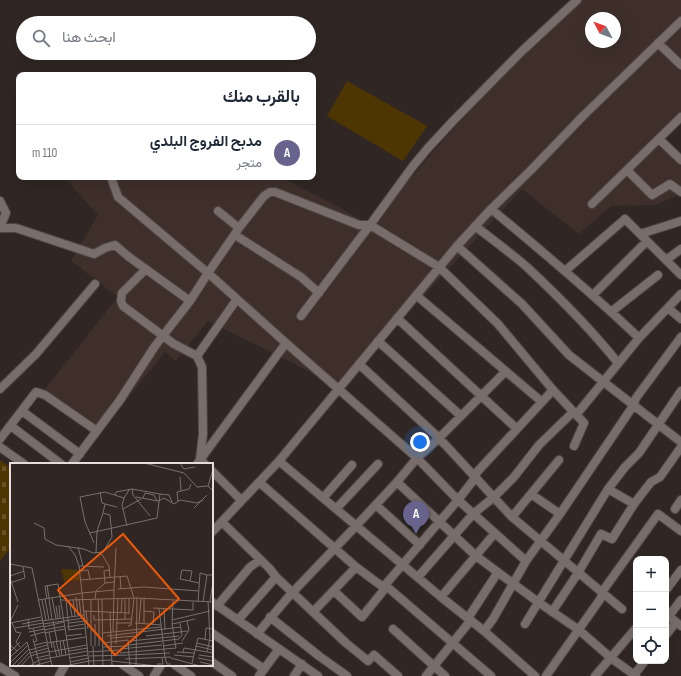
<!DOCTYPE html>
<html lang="ar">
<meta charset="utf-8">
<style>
:root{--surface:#fff;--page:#f2f2f3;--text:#1f2937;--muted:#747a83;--line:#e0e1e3;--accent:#67638c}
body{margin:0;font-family:"Sofia Sans Condensed",Vazirmatn,sans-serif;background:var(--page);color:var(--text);direction:rtl}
.controls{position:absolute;right:12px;bottom:12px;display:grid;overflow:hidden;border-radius:8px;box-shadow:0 4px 16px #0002}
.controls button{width:36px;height:36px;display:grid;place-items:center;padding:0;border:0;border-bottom:1px solid var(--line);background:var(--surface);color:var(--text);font:20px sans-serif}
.compass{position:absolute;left:585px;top:12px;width:36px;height:36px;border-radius:50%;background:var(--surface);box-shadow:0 4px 16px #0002;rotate:311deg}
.you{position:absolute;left:420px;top:442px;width:14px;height:14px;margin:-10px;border:3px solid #fff;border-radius:50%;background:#1a73e8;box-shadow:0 0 0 6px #1a73e833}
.badge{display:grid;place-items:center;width:26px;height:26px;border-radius:50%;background:var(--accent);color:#fff;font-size:13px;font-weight:700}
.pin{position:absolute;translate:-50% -33px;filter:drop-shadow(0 1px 2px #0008)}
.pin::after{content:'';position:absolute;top:21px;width:14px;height:12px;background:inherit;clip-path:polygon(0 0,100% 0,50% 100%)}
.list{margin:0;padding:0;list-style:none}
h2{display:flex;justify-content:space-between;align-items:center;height:52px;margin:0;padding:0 16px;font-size:17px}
h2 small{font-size:13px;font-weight:400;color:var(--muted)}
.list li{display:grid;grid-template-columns:26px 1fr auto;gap:12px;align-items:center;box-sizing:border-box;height:56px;padding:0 16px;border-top:1px solid var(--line)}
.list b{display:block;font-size:15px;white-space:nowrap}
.list p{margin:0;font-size:13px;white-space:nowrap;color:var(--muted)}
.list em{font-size:13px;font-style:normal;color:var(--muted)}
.icon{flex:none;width:22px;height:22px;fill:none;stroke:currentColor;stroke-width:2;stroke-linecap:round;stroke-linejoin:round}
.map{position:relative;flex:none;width:681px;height:676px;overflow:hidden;direction:ltr}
.search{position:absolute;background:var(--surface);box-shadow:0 4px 16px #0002;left:16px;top:16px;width:300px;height:44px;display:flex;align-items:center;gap:10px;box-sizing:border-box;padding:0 14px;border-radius:22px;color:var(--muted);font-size:15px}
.panel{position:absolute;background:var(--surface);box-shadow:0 4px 16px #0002;left:16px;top:72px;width:300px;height:108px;border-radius:8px;direction:rtl}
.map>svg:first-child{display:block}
.built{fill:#3e2f2a;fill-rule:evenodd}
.cemetery{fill:url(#cemetery-stones)}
.park{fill:#4e3603}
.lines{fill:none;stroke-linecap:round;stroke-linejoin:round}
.minor-casing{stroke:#4d4643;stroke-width:10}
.minor{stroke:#786d6a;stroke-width:8}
.inset-road{fill:none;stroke:#78706e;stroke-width:1}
.view{fill:#e8590c;fill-opacity:0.15;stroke:#e8590c;stroke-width:2}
.inset-edge{fill:none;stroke:#e5dedc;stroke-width:2}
</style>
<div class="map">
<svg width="681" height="676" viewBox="0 0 681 676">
<defs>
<pattern id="cemetery-stones" width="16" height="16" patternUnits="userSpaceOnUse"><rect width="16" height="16" fill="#4e3603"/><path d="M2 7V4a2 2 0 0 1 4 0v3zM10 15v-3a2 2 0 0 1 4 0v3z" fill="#675327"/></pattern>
</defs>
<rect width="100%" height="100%" fill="#302724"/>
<!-- built -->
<path class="built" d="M579,0H681V120L664,139L681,156V194L655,205L611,206L579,234L522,189L338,389L301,367L208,321L176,361L165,352L99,434L41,394L118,297L71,261L98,215L64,177H281L344,210L370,225L467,113ZM591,18H615V42H591Z"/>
<!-- cemetery -->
<path class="cemetery" d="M0,460L11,468V547L0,561Z"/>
<!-- park -->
<path class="park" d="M347,81L427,126L403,161L327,116Z"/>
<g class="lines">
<defs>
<path id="minor" d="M658,43L681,65
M659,139L681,160
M627,170L652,195L670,184L681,192
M111,177L118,197L208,273L286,343L197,464
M0,201L6,213L0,227
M592,204L681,117
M491,209C542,251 592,293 639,338
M218,211L239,228
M475,226C493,240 511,253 528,268C560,298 591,329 618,363
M0,228H16L94,254L105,248L115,245L129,257L190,301
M640,234L681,221
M235,235L301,277L319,293
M457,246L522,304L569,355L681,442
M666,260L681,249
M146,269L122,293L121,301L123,306L174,344L197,356L237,299
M565,271L625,219L681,275
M416,295L542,402
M593,295L647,241
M668,308L681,319
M611,312L658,275
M301,316L370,225L413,166L428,148L453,121L521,52L577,0
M397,318L517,429
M378,341L461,416
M286,343L417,458L458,500L526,561
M197,356L202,367L203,434L200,459L205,464
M359,364L439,438L512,517L622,609
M0,389L36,354L95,284
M22,411L80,454
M576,415L639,338L681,294
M11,426L61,464
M0,439L36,392L45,395L97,431
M0,447L24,464
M279,461L441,597L484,631L535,676
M72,464L120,400L155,346L190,301L208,273L239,228L264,196L270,192H275L359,225H370L439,267L498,324L553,390L584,423L574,446
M212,471L241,500
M259,482L356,567L383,587
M397,482L476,556L538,602L579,630L611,658L636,676
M608,489L634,504
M531,494L560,514
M323,498L352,465
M376,505L420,545
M336,509L378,464
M675,509L681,500
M512,517L559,460
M222,522L270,569L276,577L346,643L368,661L374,655L398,676
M212,532L279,461L457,246L491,209L530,171L583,116L681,21
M418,577L473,514L494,497L514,477L539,445L573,412
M385,585L491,676
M666,590L681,570
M334,591L362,617L383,591V587L385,585L458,500L475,478L477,472L553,390
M441,597L495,533
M212,602L318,676
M217,606L250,567L260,560
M313,612L356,567
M552,612L578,573L601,534L612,539L634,504L651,482L660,477L681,447
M666,614L681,626
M669,616L681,600
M270,617L319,656L347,676
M468,618L498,572
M238,620L276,577
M525,624L608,489L625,467L639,453L681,391
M393,629L445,676
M484,631L493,619L526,561L560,514L633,406L636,398L681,337
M212,633L264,669
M257,634L290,595L356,526L397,482L417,458L439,438L505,372
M666,635L676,622
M212,662L232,676
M123,665L139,676
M175,665L191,676
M0,667L15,676
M59,676L65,665
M154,676L161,665
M259,676L279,649
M294,676L302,664
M426,676L471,620
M546,676L601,598L602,592L658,514L681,531
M595,676L636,628
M633,676L645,661"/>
</defs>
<!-- minor casing -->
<use href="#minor" class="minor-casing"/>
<!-- minor -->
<use href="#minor" class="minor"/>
</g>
<!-- overview -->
<g transform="translate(10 463)">
<rect width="203" height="203" fill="#302724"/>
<path d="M51,106L69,107L70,117L54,118Z" fill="#4e3603"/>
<path class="inset-road" d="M134,0L174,10L187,24L198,23L203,28M170,0L174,6L185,4M170,14L171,28M198,23L203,7M150,31L159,32L162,39M105,32L106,29L122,26L123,32L140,53M126,34L148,38L154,35L164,41L170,37L187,40L193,37M114,35L112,42L117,63M133,35L135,30L144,32L147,38M168,39L167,29L179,26L181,21M95,41L107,44M184,45L197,32M113,46L131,36M24,60L34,65L35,76L46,82L74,86L83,90L93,89L102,74L100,52L93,50L95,41L92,40L90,29M80,70L147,55L150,31L122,26M84,80L75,59L70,34L95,29L114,35L119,27M68,84L73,103M86,90L87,68L93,50M91,90L99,103L100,114M0,101L22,105L42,203M69,103L94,104M99,107L94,108L95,120L104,119M70,108L78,107L80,116M0,113L14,108M110,113L111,126M0,115L8,139M71,117L117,113L124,135L121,162L118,163M180,118L182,108L172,107L170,116L180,118L189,120M0,120L15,115L13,104M37,122L39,135M108,126L134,124L189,128M66,134L68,152M42,135L46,156M119,135V151M35,136L39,157M37,136L35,123L48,121L61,203M39,136L42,156M63,136L65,153M69,136L71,152M85,136L86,128L95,120M88,136L89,157M92,136L93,203M28,137L72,130L69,103L65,92L58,83M32,137L36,157M51,137H56L59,167M163,138L162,161L166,185M200,138L203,119M188,139L190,110L197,112M193,139L197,112H203M49,142L50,155M46,143L48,156M143,145L183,147V139M149,145L155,195L157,201H161M154,146L155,167M74,148L119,150M76,148L78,166M134,148L144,149L143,161M100,149L102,203M111,150L112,136M84,152V157L122,156M62,153L59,137L127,135L203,139M18,156L19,166L33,163M115,156V135M162,157L200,148M32,158L74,152M43,158L47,178M0,159L8,142M0,160L31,154M2,160L6,169L11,170L6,179L10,184M59,160L75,158M106,160H121M125,160L151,162M129,160L131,135M134,160V135M12,161L32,157M33,161L74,155M162,161L185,156M33,164L54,159M57,164L75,161M5,165L33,160M23,165L27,178L24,179M34,167L55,163M58,167L75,165M103,168L104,127M19,169L34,166M39,169L42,185M34,170L55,166M93,170L151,164M20,173L34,169M56,173L72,171M97,173L171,164M136,173L178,168M100,175L127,173M23,176L30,203M53,177L56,192M195,177L196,165L203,166M46,178L50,193M50,178L52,193M120,178L169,173M172,178L179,167L177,158M43,179L47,194M37,180L76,174M187,180L203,184M106,181L108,136M0,182L7,188L0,194M25,182L37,179M119,182L169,176L172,172L170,160M81,183V136M83,183L84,203M85,183V161M89,183V157M153,183L173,180M186,183L203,187M93,184L119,183M110,186L152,182M20,187L37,182M7,188L17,179L24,203M59,188L78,185M0,189L10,179M39,189L77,182M78,189L110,187M167,189L184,190M173,189L174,185L203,190M197,189L200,175L198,138M21,190L38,185M110,190L166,185M164,192L184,194M189,192L203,194M79,193L119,192L118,177L93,180M26,195L39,192M60,195L78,192M161,195L190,203M188,195L203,198M115,196L161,194M79,198L102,197M102,198L147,203M60,199L79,195M190,199L203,202M0,200L18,182M182,200L188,175L203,178M147,201H153L152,195M59,202L79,198M2,203L19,186M7,203L20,189M11,203L20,193L39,188M20,203L29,197L78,188M23,203L41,198M79,203L72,130L104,127L106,85M95,203H113M120,203L119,192L160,190M126,203L127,135"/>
<path class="view" d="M113,71L169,136L105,192L48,127Z"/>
<rect width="203" height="203" class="inset-edge"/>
</g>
</svg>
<div class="controls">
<button>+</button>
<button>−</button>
<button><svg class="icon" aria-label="locate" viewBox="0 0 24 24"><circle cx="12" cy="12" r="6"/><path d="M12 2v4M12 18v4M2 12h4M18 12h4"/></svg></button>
</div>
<svg class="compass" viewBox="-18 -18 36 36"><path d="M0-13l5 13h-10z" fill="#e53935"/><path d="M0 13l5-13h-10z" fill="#747a83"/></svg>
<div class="you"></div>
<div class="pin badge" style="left:416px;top:534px">A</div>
<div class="search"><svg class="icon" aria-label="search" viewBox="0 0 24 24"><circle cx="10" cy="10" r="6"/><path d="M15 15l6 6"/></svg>ابحث هنا</div>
<section class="panel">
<h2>بالقرب منك<small></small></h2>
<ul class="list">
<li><span class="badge">A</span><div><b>مدبح الفروج البلدي</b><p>متجر</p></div><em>110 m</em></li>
</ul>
</section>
</div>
